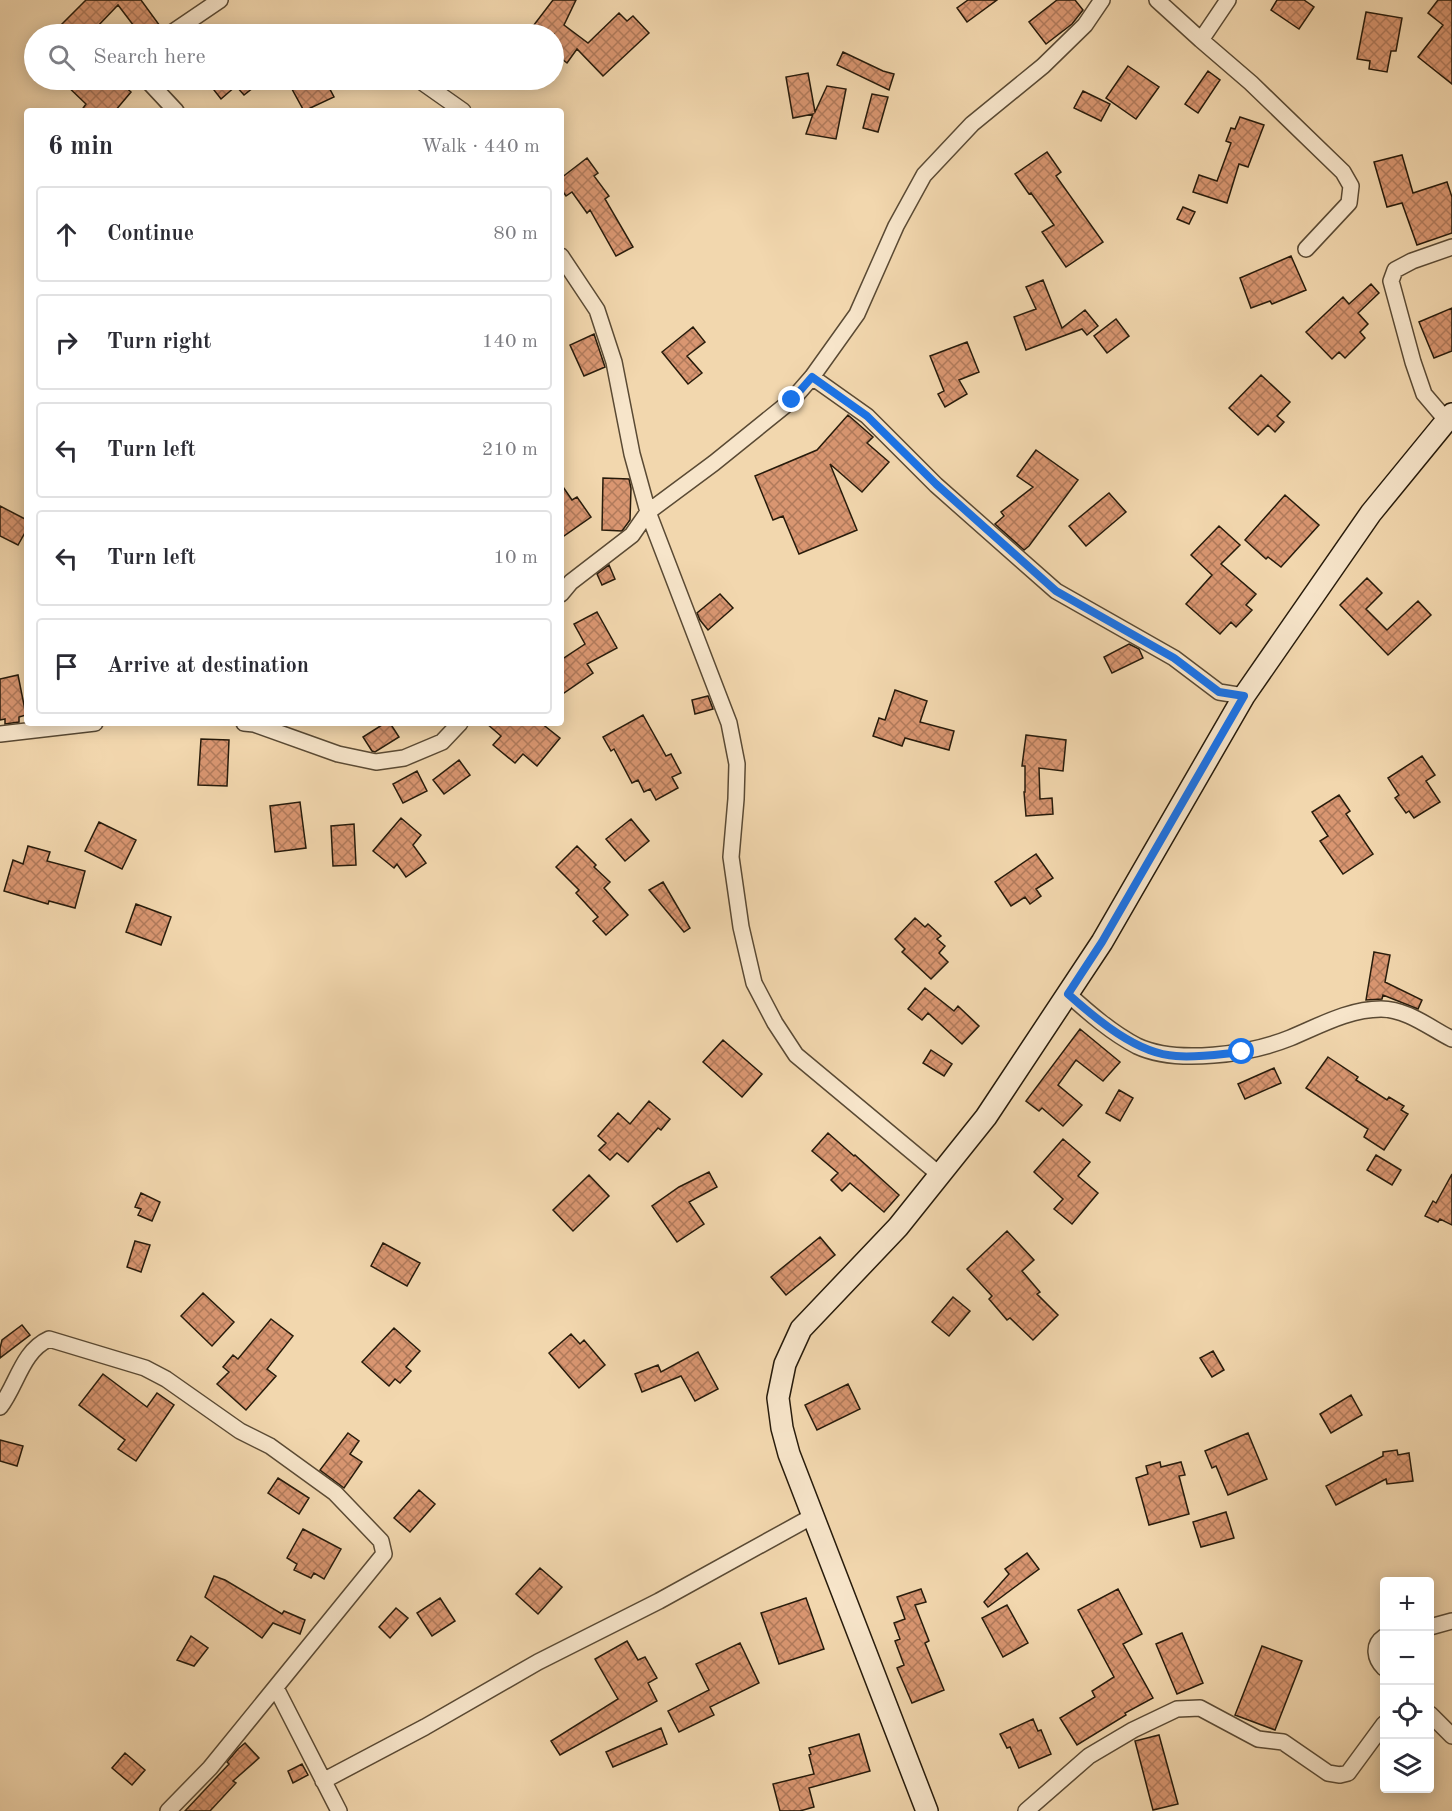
<!DOCTYPE html>
<meta charset="utf-8">
<style>
:root{--surface:#fff;--page:#f7f7f7;--text:#2b2b33;--muted:#7c7c81;--line:#e1e1e2}
body{margin:0;font-family:"Old Standard TT",serif;background:var(--page);color:var(--text)}
.controls{position:absolute;right:18px;bottom:18px;display:grid;overflow:hidden;border-radius:6px;box-shadow:0 3px 15px #0003}
.controls button{width:54px;height:54px;display:grid;place-items:center;padding:0;border:0;border-bottom:2px solid var(--line);background:var(--surface);color:var(--text);font:30px sans-serif}
.stop{position:absolute;width:18px;height:18px;margin:-14px;border:4px solid #1a73e8;border-radius:50%;background:#fff}
.stop.end{background:#1a73e8;border-color:#fff;box-shadow:0 2px 6px #0008}
.list{margin:0;padding:0;list-style:none}
h2{display:flex;justify-content:space-between;align-items:center;height:78px;margin:0;padding:0 24px;font-size:26px}
h2 small{font-size:20px;font-weight:400;color:var(--muted)}
.list li{display:grid;grid-template-columns:39px 1fr auto;gap:18px;align-items:center;box-sizing:border-box;height:96px;margin:0 12px 12px;padding:0 12px;border:2px solid var(--line);border-radius:6px}
.list b{display:block;font-size:22px;white-space:nowrap}
.list em{font-size:20px;font-style:normal;color:var(--muted)}
.icon{flex:none;width:33px;height:33px;fill:none;stroke:currentColor;stroke-width:2;stroke-linecap:round;stroke-linejoin:round}
.map{position:relative;flex:none;width:1452px;height:1811px;overflow:hidden}
.search{position:absolute;background:var(--surface);box-shadow:0 3px 15px #0003;left:24px;top:24px;width:540px;height:66px;display:flex;align-items:center;gap:15px;box-sizing:border-box;padding:0 21px;border-radius:33px;color:var(--muted);font-size:22px}
.panel{position:absolute;background:var(--surface);box-shadow:0 3px 15px #0003;left:24px;top:108px;width:540px;height:618px;border-radius:6px}
.map>svg:first-child{display:block}
.building{fill:url(#building-cross-hatch);stroke:#271b0b;stroke-width:1.5}
.lines{fill:none;stroke-linecap:round;stroke-linejoin:round}
.minor-casing{stroke:#5a4a34;stroke-width:18}
.secondary-casing{stroke:#271b0b;stroke-width:24}
.minor{stroke:#f7e5ca;stroke-width:15}
.secondary{stroke:#f7e5ca;stroke-width:21}
.route{stroke:#1a73e8;stroke-width:8}
</style>
<div class="map">
<svg width="1452" height="1811" viewBox="0 0 1452 1811">
<defs>
<pattern id="building-cross-hatch" width="8" height="8" patternUnits="userSpaceOnUse" patternTransform="scale(1.5)"><rect width="8" height="8" fill="#d99671"/><path d="M0 0l8 8M0 8l8-8" fill="none" stroke="#b07a5b"/></pattern>
</defs>
<rect width="100%" height="100%" fill="#f2d7ae"/>
<filter id="stains"><feTurbulence type="fractalNoise" baseFrequency=".00333" numOctaves="4"/><feColorMatrix values="0 0 0 0 .2 0 0 0 0 .09 0 0 0 0 .02 0 0 0 .5 -.17"/></filter>
<radialGradient id="worn" r=".72"><stop offset=".6" stop-color="#630" stop-opacity="0"/><stop offset="1" stop-color="#630" stop-opacity=".3"/></radialGradient>
<!-- building -->
<path class="building" d="M86,0H141L160,26L148,34H140L118,5L96,28L103,34H69L60,26Z
M553,0H576L564,25L588,43L619,13L627,21L633,16L649,33L603,76L577,49L567,63L554,53V34H527Z
M968,0H997L967,22L957,8Z
M1057,0H1075L1083,10L1072,24L1046,44L1029,22Z
M1277,0H1304L1314,7L1299,29L1271,10Z
M1438,0H1452V84L1418,57L1443,25L1428,13Z
M1366,12L1402,18L1396,51H1391L1387,72L1369,69L1370,61L1357,59Z
M843,52L883,71L894,74L889,90L837,65Z
M1128,66L1159,87L1136,119L1106,98Z
M1208,71L1220,80L1198,113L1185,104Z
M808,73L815,112L827,86L846,89L836,139L806,134L813,114L793,118L786,77Z
M61,80H117L131,92L115,111H81L86,104Z
M217,80H263L244,95L236,86L221,99L210,85Z
M287,80H325L334,97L304,111Z
M1083,91L1110,104L1101,121L1074,108Z
M872,94L888,97L878,132L863,128Z
M1240,117L1264,125L1248,167L1239,164L1227,203L1193,192L1199,175L1217,181L1231,143L1226,141L1231,128L1235,129Z
M1047,152L1061,172L1056,176L1103,242L1066,267L1042,232L1054,225L1031,193L1029,194L1015,174Z
M1402,155L1413,193L1447,182L1452,197V233L1417,245L1402,203L1387,207L1374,162Z
M587,158L598,173L594,176L609,196L605,199L633,247L616,256L590,210L587,213L572,192L566,196L561,189V178Z
M1183,207L1195,212L1189,224L1177,219Z
M1291,256L1306,290L1272,304L1270,301L1251,308L1240,278Z
M1043,280L1062,328L1085,310L1098,326L1087,335L1082,329L1026,350L1014,317L1036,309L1026,287Z
M1371,284L1379,293L1358,313L1368,324L1360,332L1365,338L1345,358L1339,352L1332,359L1306,332L1343,297L1349,304Z
M1452,308V351L1434,358L1419,322Z
M1116,319L1129,336L1107,353L1094,336Z
M693,327L705,342L687,356L702,373L688,384L662,352Z
M594,334L605,367L584,376L570,345Z
M967,342L979,372L959,380L967,394L945,407L938,394L944,391L930,356Z
M1261,375L1290,402L1277,416L1284,422L1275,432L1268,425L1258,435L1229,408Z
M848,415L873,437L867,443L889,462L862,492L830,464L857,530L799,554L783,516L773,520L755,476L817,450Z
M1036,450L1078,480L1029,546L1024,550L995,524L1004,516L1001,512L1033,487L1017,476Z
M603,478L629,479L631,488L630,520L622,531L602,530Z
M561,484L572,500L577,497L591,517L561,538Z
M1109,493L1126,512L1086,546L1069,526Z
M1285,495L1319,525L1281,567L1268,557L1266,559L1245,540Z
M0,506L27,520V529L18,545L0,536Z
M1219,526L1240,545L1221,564L1256,594L1246,605L1252,610L1236,627L1231,622L1220,634L1186,604L1212,575L1191,555Z
M609,565L615,579L602,585L597,574Z
M1367,578L1382,593L1366,609L1387,630L1418,601L1431,615L1388,655L1340,605Z
M720,594L733,608L708,630L700,620L697,613Z
M597,612L617,648L587,664L593,673L561,695V660L585,644L574,624Z
M1129,644L1139,649L1143,658L1112,673L1104,657Z
M18,675L26,715L19,717V722L5,724V719L0,720V679Z
M895,690L927,701L920,722L954,731L949,750L905,738L902,746L873,736L879,718L885,720Z
M708,696L713,709L695,714L692,700Z
M643,715L666,756L671,754L681,773L672,777L678,788L656,800L650,789L644,792L638,780L632,783L614,749L611,751L603,737Z
M385,723H390L399,737L375,752L372,751L363,737Z
M486,723H541L560,738L537,766L523,754L515,763L493,745L501,736Z
M1026,735L1066,740L1063,771L1039,768L1040,799L1052,798L1053,814L1026,816L1024,792H1025V766H1022Z
M201,739L229,740L227,786L198,785Z
M1422,756L1435,775L1426,781L1440,802L1414,818L1409,811L1406,813L1395,798L1399,795L1388,778Z
M459,760L470,775L444,794L433,780Z
M417,771L427,791L403,803L393,784Z
M1339,795L1350,811L1346,814L1373,854L1343,874L1320,841L1328,836L1312,812Z
M300,802L306,848L275,852L270,806Z
M401,818L421,835L413,845L426,863L406,877L397,864L394,868L373,851Z
M631,819L649,841L625,861L606,839Z
M99,822L136,840L122,869L85,851Z
M354,824L356,865L333,866L331,826Z
M28,846L50,852L47,861L85,871L75,908L49,901L48,904L4,891L13,860L23,864Z
M577,846L596,865L594,867L610,882L604,888L628,915L606,935L593,921L598,917L576,893L579,890L556,867Z
M1036,854L1053,878L1036,889L1041,896L1030,904L1025,897L1011,906L995,882Z
M663,882L690,928L684,932L649,890Z
M136,904L171,917L161,945L126,932Z
M915,918L925,927L928,924L941,936L937,939L945,946L939,953L948,962L931,979L902,952L905,949L895,939Z
M1374,952L1390,955L1385,982L1422,1000L1418,1009L1383,995L1382,999L1366,1000Z
M925,988L954,1011L958,1006L979,1026L962,1044L928,1013L922,1020L908,1009Z
M1080,1029L1120,1062L1103,1081L1076,1060L1058,1085L1082,1105L1063,1126L1042,1108L1039,1111L1026,1101Z
M723,1040L762,1074L742,1097L703,1062Z
M931,1050L952,1064L944,1076L923,1063Z
M1328,1057L1358,1077L1356,1080L1387,1100L1389,1097L1404,1106L1401,1110L1408,1114L1384,1150L1364,1137L1368,1129L1306,1088Z
M1274,1068L1281,1083L1245,1099L1238,1084Z
M1119,1090L1133,1098L1120,1121L1106,1113Z
M649,1101L670,1119L661,1130L658,1128L628,1162L617,1153L610,1160L599,1150L606,1143L598,1136L618,1113L630,1124Z
M828,1133L854,1156L855,1155L899,1195L884,1212L850,1183L842,1191L831,1180L838,1173L812,1151Z
M1063,1139L1090,1162L1078,1176L1098,1193L1072,1224L1054,1209L1063,1199L1034,1172Z
M1376,1155L1401,1170L1392,1185L1367,1170Z
M709,1172L717,1187L689,1202L704,1224L677,1242L652,1206L679,1187Z
M1452,1174V1225L1440,1219L1438,1222L1425,1216L1433,1201L1436,1203Z
M589,1175L609,1196L573,1231L553,1210Z
M141,1193L160,1202L152,1221L138,1215L141,1209L135,1207Z
M1007,1231L1034,1260L1022,1271L1040,1292L1037,1294L1058,1315L1033,1340L1010,1318L1007,1320L989,1299L992,1296L967,1269Z
M820,1237L835,1255L786,1295L771,1277Z
M135,1241L150,1245L141,1272L127,1267Z
M383,1243L420,1263L407,1286L371,1266Z
M203,1293L234,1322L212,1346L181,1316Z
M953,1297L970,1311L949,1336L932,1322Z
M271,1319L293,1336L267,1369L276,1376L246,1410L217,1384L229,1372L223,1367L233,1355L238,1359Z
M22,1325L30,1335L0,1358V1348L2,1340Z
M394,1328L420,1351L406,1367L411,1371L400,1383L395,1379L389,1386L362,1362Z
M571,1334L580,1344L584,1340L605,1365L579,1388L549,1353Z
M1213,1351L1224,1370L1212,1377L1200,1358Z
M698,1352L718,1389L695,1401L681,1376L642,1392L635,1374L658,1365L661,1372Z
M103,1374L147,1407L157,1393L174,1405L136,1461L118,1449L125,1440L79,1405Z
M848,1384L860,1409L817,1430L805,1405Z
M1351,1395L1362,1415L1331,1433L1320,1414Z
M348,1433L359,1441L350,1454L362,1462L344,1488L320,1470Z
M1248,1433L1267,1479L1228,1495L1216,1466L1212,1468L1205,1451Z
M0,1440L23,1446L17,1466L0,1461Z
M1397,1450L1398,1455L1409,1453L1413,1481L1387,1484L1386,1479L1336,1505L1326,1486L1383,1456V1452Z
M1160,1462L1161,1467L1181,1462L1185,1475L1179,1476L1189,1514L1149,1525L1136,1478L1148,1474L1146,1466Z
M278,1478L309,1498L299,1514L268,1493Z
M419,1490L435,1504L410,1532L394,1518Z
M1226,1512L1234,1538L1201,1547L1193,1522Z
M303,1529L341,1549L324,1579L314,1573L311,1578L294,1570L297,1564L287,1558Z
M1027,1553L1039,1569L988,1607L984,1602L1009,1574L1005,1569Z
M540,1568L562,1587L538,1614L516,1594Z
M214,1576L225,1580L282,1614L284,1611L305,1620L300,1634L273,1623L262,1638L205,1597Z
M921,1589L926,1602L915,1605L929,1641L925,1643L944,1690L912,1703L897,1668L904,1665L895,1641L900,1639L894,1623L905,1619L897,1597Z
M1118,1589L1142,1634L1123,1644L1153,1698L1125,1713L1126,1715L1077,1745L1060,1718L1095,1697L1092,1691L1114,1677L1078,1610Z
M440,1598L455,1621L432,1636L417,1613Z
M806,1598L824,1649L779,1664L761,1613Z
M1007,1605L1028,1643L1003,1657L982,1618Z
M396,1608L408,1618L390,1638L379,1627Z
M1182,1633L1203,1683L1177,1694L1156,1644Z
M191,1636L208,1648L194,1666L177,1660Z
M627,1641L638,1660L645,1657L657,1678L648,1683L657,1701L560,1755L551,1741L618,1699L595,1659Z
M740,1643L759,1683L710,1707L714,1715L679,1732L668,1711L709,1690L696,1664Z
M1262,1646L1302,1661L1275,1730L1235,1715Z
M1033,1719L1038,1731L1041,1730L1051,1754L1019,1768L1010,1747L1007,1748L1000,1734Z
M661,1728L667,1744L613,1767L606,1752Z
M859,1734L870,1771L809,1788L814,1807L800,1811H780L773,1784L814,1774L809,1755L811,1754L809,1748Z
M1159,1735L1178,1804L1153,1810L1135,1741Z
M245,1743L259,1758L233,1781L236,1783L210,1811H185L229,1764L227,1762L238,1749Z
M125,1753L145,1770L132,1785L112,1768Z
M302,1764L308,1775L293,1783L288,1771Z"/>
<g class="lines">
<defs>
<path id="minor" d="M1157,0L1201,40L1251,83L1343,172L1351,186L1349,203L1306,249
M170,34L220,0
M1201,40L1228,0
M147,80L176,111
M419,80L463,111
M561,256L597,310L614,362L632,454L648,512L729,723L737,764L736,799L731,857L741,927L754,983L775,1023L796,1055L940,1175
M812,377L867,416L936,485L1056,591L1174,658L1219,692L1244,696
M1447,421L1424,394L1413,362L1391,281L1395,270L1412,261L1452,247
M561,594L571,582L632,535L648,512L714,463L792,400L812,377L857,314L896,226L924,175L972,124L1043,66L1085,25L1102,0
M244,723L254,724L338,754L376,762L404,758L442,742L460,723
M0,734L95,723
M1068,994C1089,1013 1112,1033 1137,1046C1177,1065 1250,1054 1290,1038C1319,1026 1349,1009 1381,1009C1407,1009 1430,1028 1452,1039
M0,1407C17,1385 22,1351 49,1339L145,1368L166,1379L240,1431L270,1446L335,1493L381,1541L384,1554L210,1768L168,1811
M1430,1627L1452,1621
M1384,1637C1372,1645 1375,1659 1384,1668
M276,1688L339,1811
M1430,1714L1452,1736
M323,1781L425,1727L538,1662L659,1601L813,1516
M1026,1811L1089,1756L1133,1730L1177,1709L1200,1708L1258,1739L1283,1742L1328,1773L1340,1775L1348,1773L1384,1724"/>
<path id="secondary" d="M927,1811L789,1454L782,1428L778,1398L785,1364L801,1329L898,1227L986,1117L1102,942L1244,696L1371,513L1452,414"/>
</defs>
<!-- minor casing -->
<use href="#minor" class="minor-casing"/>
<!-- secondary casing -->
<use href="#secondary" class="secondary-casing"/>
<!-- minor -->
<use href="#minor" class="minor"/>
<!-- secondary -->
<use href="#secondary" class="secondary"/>
</g>
<g class="lines">
<!-- route -->
<path class="route" d="M792,400L812,377L867,416L936,484L1056,591L1174,658L1219,692L1244,696L1102,942L1068,994C1096,1019 1137,1054 1176,1056C1197,1058 1220,1054 1242,1052"/>
</g>
<rect width="100%" height="100%" filter="url(#stains)"/>
<rect width="100%" height="100%" fill="url(#worn)"/>
</svg>
<div class="controls">
<button>+</button>
<button>−</button>
<button><svg class="icon" aria-label="locate" viewBox="0 0 24 24"><circle cx="12" cy="12" r="6"/><path d="M12 2v4M12 18v4M2 12h4M18 12h4"/></svg></button>
<button><svg class="icon" aria-label="layers" viewBox="0 0 24 24"><path d="M12 4l9 5-9 5-9-5zM3 14l9 5 9-5"/></svg></button>
</div>
<div class="stop" style="left:1242px;top:1052px"></div>
<div class="stop end" style="left:792px;top:400px"></div>
<div class="search"><svg class="icon" aria-label="search" viewBox="0 0 24 24"><circle cx="10" cy="10" r="6"/><path d="M15 15l6 6"/></svg>Search here</div>
<section class="panel">
<h2>6 min<small>Walk · 440 m</small></h2>
<ul class="list">
<li><svg class="icon" aria-label="ahead" viewBox="0 0 24 24"><path d="M12 20V5M6 11l6-6 6 6"/></svg><div><b>Continue</b></div><em>80 m</em></li>
<li><svg class="icon" aria-label="right" viewBox="0 0 24 24"><path d="M7 20v-9h11M14 6l5 5-5 5"/></svg><div><b>Turn right</b></div><em>140 m</em></li>
<li><svg class="icon" aria-label="left" viewBox="0 0 24 24"><path d="M17 20v-9H6M10 6l-5 5 5 5"/></svg><div><b>Turn left</b></div><em>210 m</em></li>
<li><svg class="icon" aria-label="left" viewBox="0 0 24 24"><path d="M17 20v-9H6M10 6l-5 5 5 5"/></svg><div><b>Turn left</b></div><em>10 m</em></li>
<li><svg class="icon" aria-label="arrive" viewBox="0 0 24 24"><path d="M6 21V4h12l-3 4 3 4H6"/></svg><div><b>Arrive at destination</b></div></li>
</ul>
</section>
</div>
